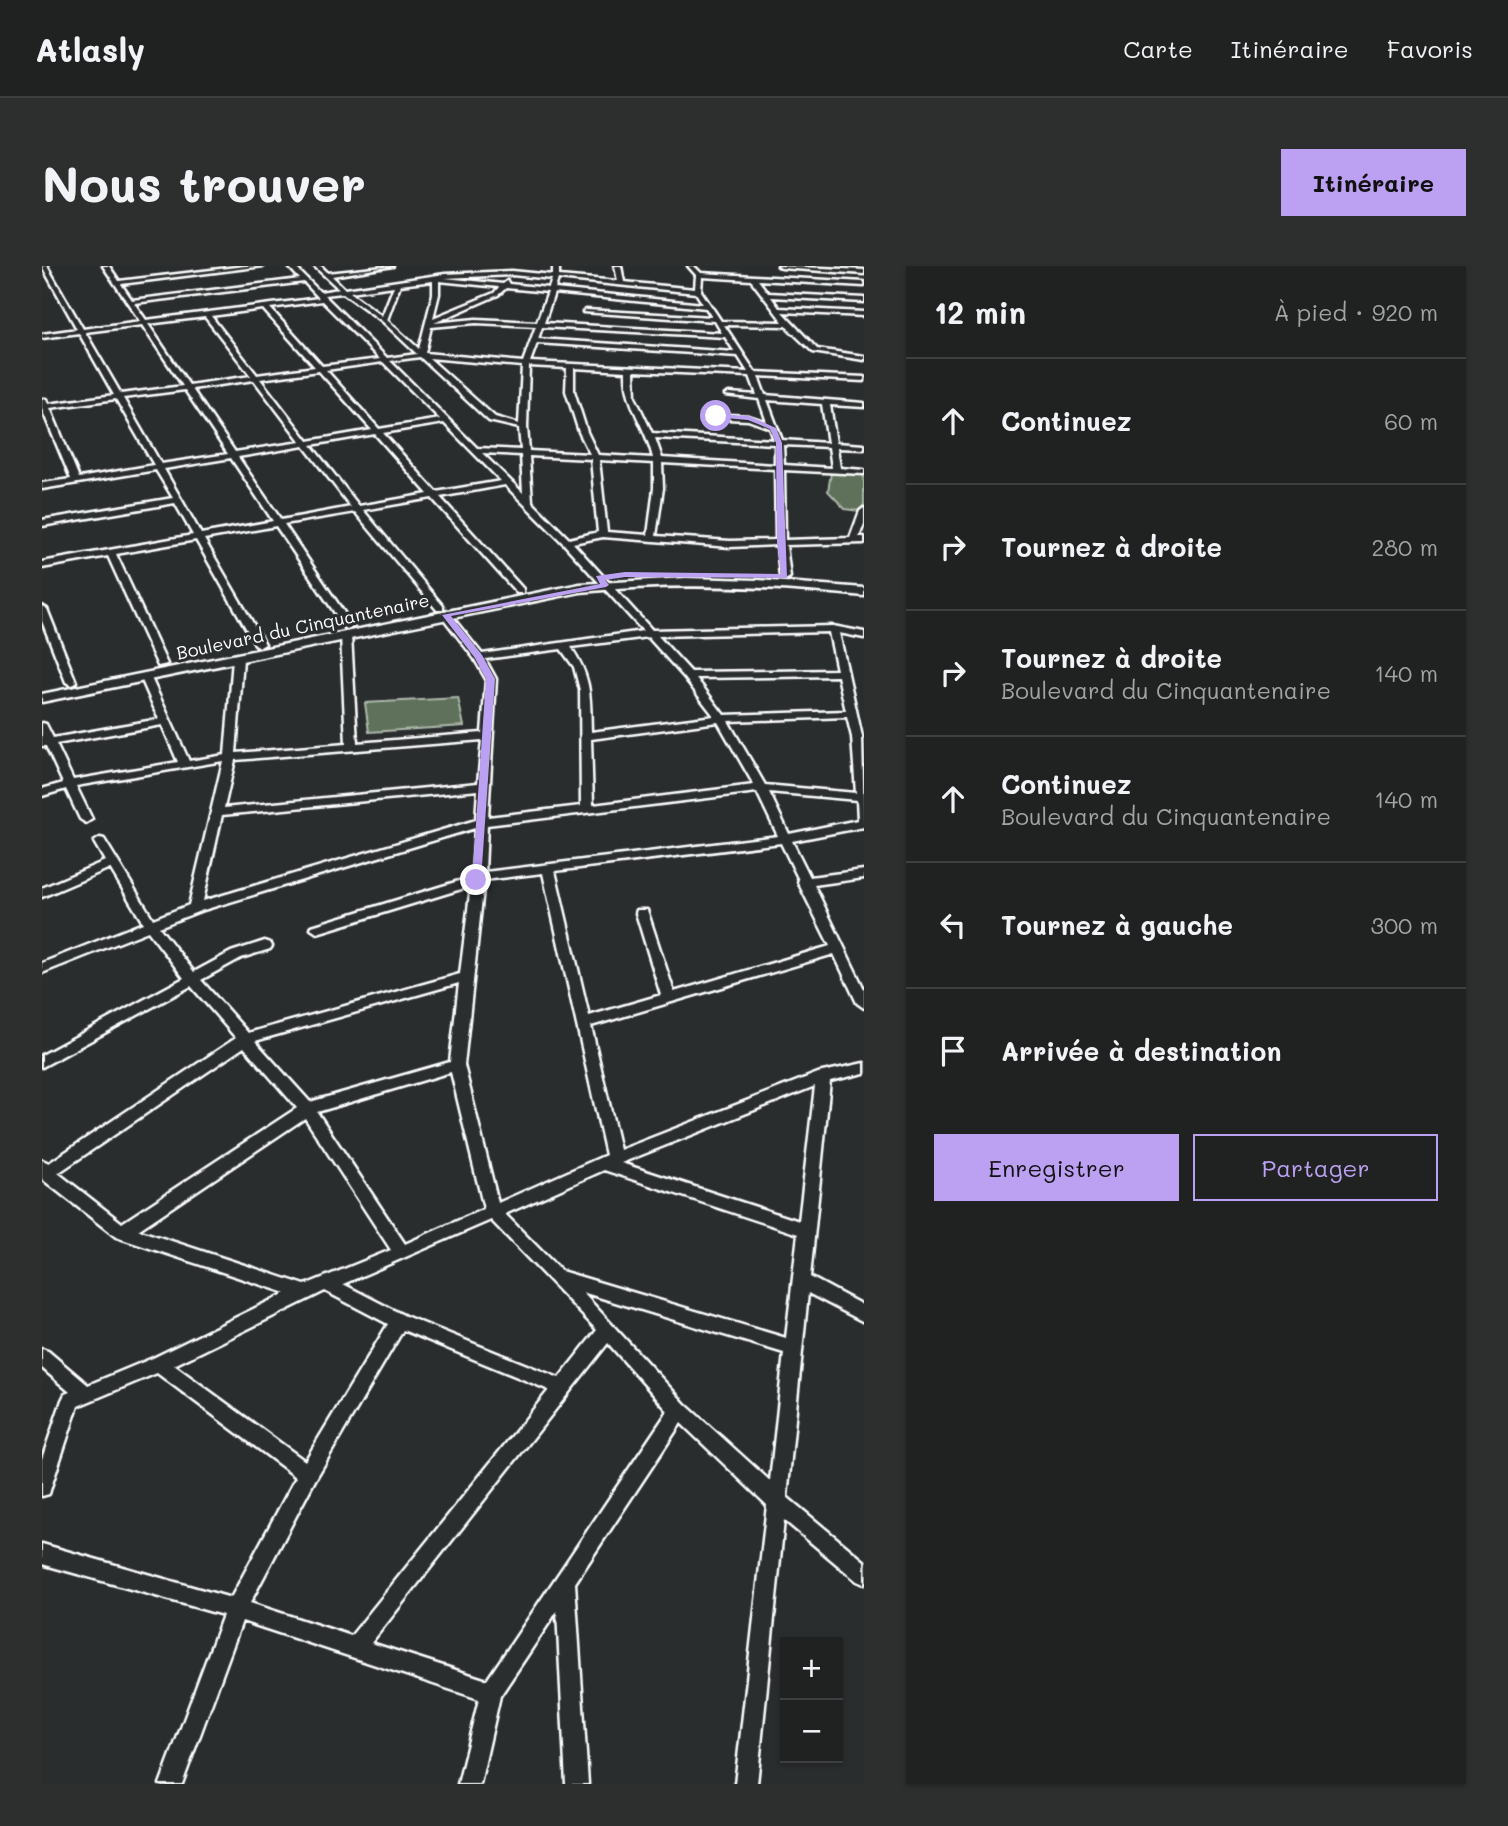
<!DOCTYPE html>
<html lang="fr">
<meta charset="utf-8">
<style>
:root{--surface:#202222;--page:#2d2f2f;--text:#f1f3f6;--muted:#a2a4a5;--line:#3d3f40;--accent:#bca0f2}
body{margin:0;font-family:Mali,sans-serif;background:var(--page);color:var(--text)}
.controls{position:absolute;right:21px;bottom:21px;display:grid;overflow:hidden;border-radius:0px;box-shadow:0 2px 5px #0004}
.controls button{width:63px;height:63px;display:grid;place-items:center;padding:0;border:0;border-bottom:2px solid var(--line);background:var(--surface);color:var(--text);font:35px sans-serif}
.stop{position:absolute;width:21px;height:21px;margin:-16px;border:5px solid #bca0f2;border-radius:50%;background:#fff}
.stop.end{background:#bca0f2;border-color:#fff;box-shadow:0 2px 7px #0008}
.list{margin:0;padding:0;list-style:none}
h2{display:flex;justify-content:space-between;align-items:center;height:91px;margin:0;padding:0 28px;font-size:30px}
h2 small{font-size:23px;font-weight:400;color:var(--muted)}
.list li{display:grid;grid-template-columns:46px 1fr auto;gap:21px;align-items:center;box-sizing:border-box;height:126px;padding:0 28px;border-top:2px solid var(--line)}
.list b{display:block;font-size:26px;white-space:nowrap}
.list p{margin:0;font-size:23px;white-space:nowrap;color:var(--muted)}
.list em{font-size:23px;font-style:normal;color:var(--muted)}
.actions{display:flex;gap:14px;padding:21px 28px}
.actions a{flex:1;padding:16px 0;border:2px solid var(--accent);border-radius:0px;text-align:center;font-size:24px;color:var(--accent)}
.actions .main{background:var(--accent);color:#111}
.icon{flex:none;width:38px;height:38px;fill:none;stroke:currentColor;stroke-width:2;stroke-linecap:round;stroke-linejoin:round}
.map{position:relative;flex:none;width:822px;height:1518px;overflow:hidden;border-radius:0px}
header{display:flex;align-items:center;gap:42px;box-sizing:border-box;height:98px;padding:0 35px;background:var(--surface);border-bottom:2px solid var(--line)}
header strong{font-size:33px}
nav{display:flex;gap:38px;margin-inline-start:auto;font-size:24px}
.intro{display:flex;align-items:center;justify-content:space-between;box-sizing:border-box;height:168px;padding:0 42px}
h1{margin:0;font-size:49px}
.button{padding:18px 32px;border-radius:0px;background:var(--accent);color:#111;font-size:24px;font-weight:700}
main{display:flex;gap:42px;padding:0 42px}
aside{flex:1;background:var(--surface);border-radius:0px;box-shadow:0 2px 5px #0004}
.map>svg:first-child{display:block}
.green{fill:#5e715a;stroke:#aeb8ac;stroke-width:2}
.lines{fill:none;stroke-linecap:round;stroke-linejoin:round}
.minor-casing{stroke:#fff;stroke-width:5}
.major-casing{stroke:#fff;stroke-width:5}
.minor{fill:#2a2d2e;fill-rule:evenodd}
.major{fill:#2a2d2e;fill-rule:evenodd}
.route{fill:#bca0f2}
.labels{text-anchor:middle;stroke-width:6;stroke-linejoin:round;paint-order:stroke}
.far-street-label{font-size:18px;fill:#fff;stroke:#2a2d2e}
</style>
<header>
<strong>Atlasly</strong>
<nav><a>Carte</a><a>Itinéraire</a><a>Favoris</a></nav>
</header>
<div class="intro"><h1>Nous trouver</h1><a class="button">Itinéraire</a></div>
<main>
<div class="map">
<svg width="822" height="1518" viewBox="0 0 822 1518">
<rect width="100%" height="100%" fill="#2a2d2e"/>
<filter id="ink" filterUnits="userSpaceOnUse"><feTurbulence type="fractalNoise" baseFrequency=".0143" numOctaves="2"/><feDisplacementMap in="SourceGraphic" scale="14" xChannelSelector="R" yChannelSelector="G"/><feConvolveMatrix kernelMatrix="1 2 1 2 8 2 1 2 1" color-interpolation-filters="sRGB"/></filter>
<g filter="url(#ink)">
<!-- green -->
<path class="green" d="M794,203L822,204V239L817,245L803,243L786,225L789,207Z
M416,432L422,460L327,466L323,437Z"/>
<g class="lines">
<defs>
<path id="minor" d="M0,0H5L41,63L98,55L61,0H67L77,15L203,0H221L79,18L90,34L258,13L246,0H252L278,26L297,23L272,0H279L286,7L351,0L290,10L303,23L403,8L470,5L511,9V0H517V10L576,15L573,0H579L582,16L653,23L654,9L646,0H652L659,7L822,16V20L716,14L726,27L822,32V36L729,31L737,42L822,46V50L740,46L775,83L822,90V94L771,86L744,60L682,59L713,106L822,111V115L716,110L723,129L822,137V141L788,139L794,177L822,179V183L795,182L798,202L822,204V208L742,204L743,274L808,272L818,245L822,242V258L817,271H822V277L744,279L748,311L743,314L738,311L735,279L688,281L561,271L531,277L610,364L791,360L822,366V372L797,367L820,471L822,561L750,575L768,611L822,604V612L772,619L822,723V742L815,737L792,688L549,760L578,884L776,807L822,797V807L788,815L768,1011L822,1040V1056L766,1027L745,1231L822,1295V1318L815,1315L742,1254L715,1518H693L725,1239L639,1157L533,1317L546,1518H524L515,1345L458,1430L438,1518H416L437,1433L200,1355L140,1518H118L181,1349L0,1298V1278L189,1332L254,1211L115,1107L36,1140L9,1221L7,1228L0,1230V1193L20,1134L23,1128L28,1126L0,1102V1083L6,1085L46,1119L111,1092L244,1027L74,971L0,913V894L7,897L194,772L149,720L0,801V789L142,712L106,665L0,707V697L101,657L68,602L0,631V622L63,595L52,576L58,572L62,573L111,653L147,639L181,495L34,520L50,553L44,557L38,553L24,523L0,530V523L21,517L4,480H0V457L4,458L11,472L117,453L99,412L104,409L109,412L147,495L183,489L191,393L196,390L201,393L194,487L304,478L299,369L304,366L309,369L315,477L440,467L444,413L432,392L399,349L401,347H407L440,388L601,365L522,278L463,219L398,231L481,323V327H475L390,232L321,244L401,340V344H395L313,246L242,258L311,360L306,363L303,362L234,260L162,273L223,378L218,381L213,378L154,274L74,288L125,398L116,400L66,290L0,302V296L151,269L133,237L0,260V254L131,232L114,204L0,223V217L29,213L0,143V133H4L6,138L72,129L37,67L0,72V68L35,63ZM470,9L510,13L507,22L467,18L465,15L461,18L403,12ZM660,11L709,14L741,56L679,55L659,25ZM516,13L654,27L661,38L513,23ZM391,15V28L377,83L345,54L358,19ZM397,15L457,21L452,27L391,52L397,28ZM262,16L277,32L104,54L92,37ZM352,20L340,50L308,26ZM464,22L506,26L495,56L434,53L392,57L456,29ZM301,27L340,55L375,88L345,92L282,29ZM512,27L664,42L670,51L544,44L541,46L673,55L680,67L502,57ZM280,35L338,93L280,100L228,42ZM221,43L273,101L215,109L169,50ZM163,51L209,110L147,119L106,58ZM434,57L494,60L481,96L383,87L389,61ZM100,59L141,120L79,128L43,66ZM500,61L683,71L693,86L496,73ZM495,77L696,90L706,106L488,96ZM378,91L447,155L477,162L479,184L435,182L348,95ZM387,92L480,100L477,158L453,151ZM341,96L398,153L337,163L284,104ZM487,100L525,102L524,125L537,166L548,188L487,185L485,161ZM532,102L584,105C583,140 604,159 611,192L556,189L545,166L532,125ZM277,105L330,164L266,175L218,113ZM592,105L708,110L715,129L687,127L683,129L717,133L725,156L707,150L665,148L661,150L665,152L706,154L728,162L732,174L610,167L593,131ZM212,114L259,176L193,186L150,123ZM143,124L186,188L119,198L81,132ZM74,133L112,199L37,212L8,142ZM725,134L780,138L786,177L740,174ZM402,157L459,215L394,226L341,167ZM333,168L386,228L317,240L269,179ZM613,172L733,178V199L620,192ZM741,179L787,181L790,202L742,199ZM262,180L309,241L239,254L196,191ZM440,187L479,189L481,227ZM487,190L549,193L556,266L527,273L490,236ZM189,192L231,255L159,268L122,203ZM557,194L612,197V222L606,269L565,266ZM620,197L733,203L734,274L688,275L614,270L621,222ZM787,366L795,404L649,406L616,370ZM606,371L642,411L672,450L549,466C548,429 550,413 529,381ZM519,383L532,401L538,424L539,540L446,551L454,413L443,393ZM796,410L804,445L682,449L654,412ZM805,451L810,471L814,527L723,519L686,455ZM676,456L712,519L551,539L549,473ZM120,459L136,496L31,514L14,478ZM440,474L436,517L182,542L193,494ZM436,524L434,554L161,635L180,549ZM715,526L736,570L443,606L445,559ZM727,526L815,534L816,554L747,568ZM433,562L430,611L270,660L269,663L275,667L429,620L418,708L206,767L159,714L199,692L228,683L230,680L228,677L223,675L189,686L152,706L117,661L158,645ZM739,577L757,614L756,616L788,680L632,726L606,647L605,644H595L594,647L619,729L547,750L513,605ZM501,607L564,889L456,937L422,799L442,614ZM417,717L408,796L268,836L213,775ZM202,781L255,842L80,957L16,907ZM409,806L442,943L363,978L275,846ZM773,820L757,955L579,897ZM263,852L349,984L263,1019L96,964ZM562,904L756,968L744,1072L519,1005L463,948ZM449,954L555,1064L517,1112L363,1050L301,1018ZM283,1025L346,1058L263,1195L132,1099ZM540,1026L742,1087L728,1215L643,1138ZM361,1064L507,1124L309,1370L208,1337L273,1214ZM566,1077L626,1145L445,1414L329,1377Z
M736,0L822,4V8L739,2Z
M0,340L5,343L34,416L33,418L29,419L24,416L0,355Z"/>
<path id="major" d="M644,312L716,314L822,322V330C727,320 633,316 538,326L0,436V428L538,318Z"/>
</defs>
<!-- minor casing -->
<use href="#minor" class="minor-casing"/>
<!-- major casing -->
<use href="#major" class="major-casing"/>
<!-- minor -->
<use href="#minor" class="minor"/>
<!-- major -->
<use href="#major" class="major"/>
</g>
</g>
<!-- route -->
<path class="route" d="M674,148L707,150L734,162L740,177L745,312L583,311L563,314L567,319L564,321L409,350L440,389L453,413L439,614L430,616L444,413L433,392L400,349L558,318L554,310L583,306L739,308L735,277L734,177L728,163L706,154L672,151Z"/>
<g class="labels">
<!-- far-street labels -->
<g class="far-street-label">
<text transform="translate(261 361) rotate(-12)" y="6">Boulevard du Cinquantenaire</text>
</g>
</g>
</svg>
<div class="controls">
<button>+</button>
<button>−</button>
</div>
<div class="stop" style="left:674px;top:150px"></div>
<div class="stop end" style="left:434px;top:614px"></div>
</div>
<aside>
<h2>12 min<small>À pied · 920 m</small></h2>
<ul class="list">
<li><svg class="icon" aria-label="ahead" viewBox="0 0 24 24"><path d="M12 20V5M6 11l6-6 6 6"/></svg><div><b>Continuez</b></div><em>60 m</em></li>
<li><svg class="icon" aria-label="right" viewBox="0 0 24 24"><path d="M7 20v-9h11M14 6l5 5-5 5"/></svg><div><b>Tournez à droite</b></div><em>280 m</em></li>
<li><svg class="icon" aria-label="right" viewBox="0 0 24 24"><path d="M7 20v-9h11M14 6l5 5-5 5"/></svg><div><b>Tournez à droite</b><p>Boulevard du Cinquantenaire</p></div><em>140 m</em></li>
<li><svg class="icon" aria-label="ahead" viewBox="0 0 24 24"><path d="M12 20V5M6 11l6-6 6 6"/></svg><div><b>Continuez</b><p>Boulevard du Cinquantenaire</p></div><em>140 m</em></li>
<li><svg class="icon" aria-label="left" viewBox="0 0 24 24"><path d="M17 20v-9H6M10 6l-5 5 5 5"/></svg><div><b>Tournez à gauche</b></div><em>300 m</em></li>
<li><svg class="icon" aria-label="arrive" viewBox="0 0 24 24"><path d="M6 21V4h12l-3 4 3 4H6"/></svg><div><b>Arrivée à destination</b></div></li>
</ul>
<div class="actions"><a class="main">Enregistrer</a><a>Partager</a></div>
</aside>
</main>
